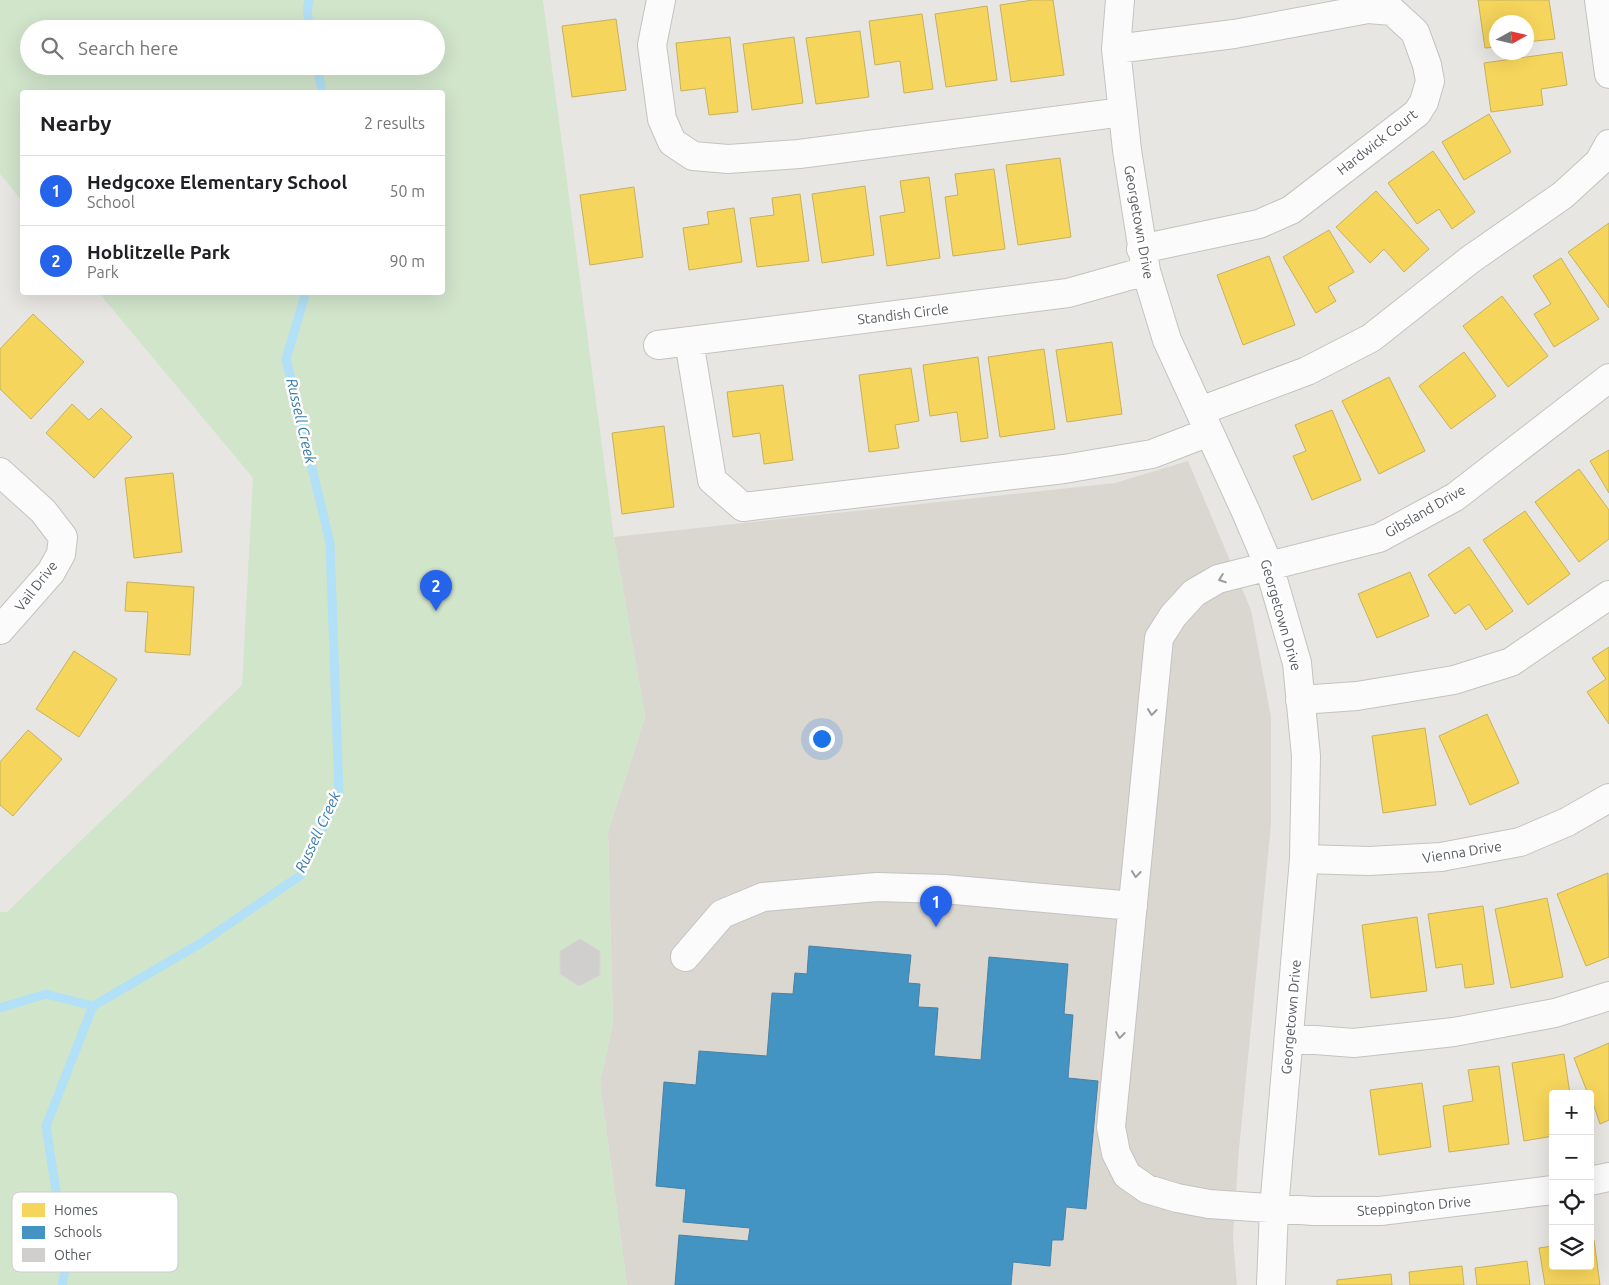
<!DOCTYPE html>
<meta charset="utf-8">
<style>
:root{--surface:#fff;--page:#f2f2f2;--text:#202124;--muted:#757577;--line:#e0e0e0;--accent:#2563eb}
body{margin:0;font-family:Ubuntu,sans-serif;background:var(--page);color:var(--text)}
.controls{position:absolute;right:15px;bottom:15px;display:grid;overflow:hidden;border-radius:5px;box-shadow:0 5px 20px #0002}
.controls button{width:45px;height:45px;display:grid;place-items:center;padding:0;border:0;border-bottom:1px solid var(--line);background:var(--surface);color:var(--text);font:25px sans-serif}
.compass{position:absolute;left:1489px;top:15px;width:45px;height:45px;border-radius:50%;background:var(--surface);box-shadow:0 5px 20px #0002;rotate:82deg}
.you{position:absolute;left:821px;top:738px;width:18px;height:18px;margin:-12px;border:4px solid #fff;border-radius:50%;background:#1a73e8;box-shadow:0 0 0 8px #1a73e833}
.badge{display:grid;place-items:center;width:32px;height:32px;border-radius:50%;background:var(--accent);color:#fff;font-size:16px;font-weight:700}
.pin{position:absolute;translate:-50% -41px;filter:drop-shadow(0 1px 2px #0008)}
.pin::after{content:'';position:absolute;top:26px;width:18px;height:15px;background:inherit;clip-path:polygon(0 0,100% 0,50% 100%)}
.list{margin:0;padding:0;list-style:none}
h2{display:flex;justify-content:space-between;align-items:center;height:65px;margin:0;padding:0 20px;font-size:21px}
h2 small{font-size:16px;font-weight:400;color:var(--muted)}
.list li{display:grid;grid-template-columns:32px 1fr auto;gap:15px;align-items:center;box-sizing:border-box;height:70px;padding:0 20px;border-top:1px solid var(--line)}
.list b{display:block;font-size:19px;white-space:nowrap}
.list p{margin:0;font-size:16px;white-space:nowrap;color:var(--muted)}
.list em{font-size:16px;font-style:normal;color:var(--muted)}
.icon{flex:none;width:28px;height:28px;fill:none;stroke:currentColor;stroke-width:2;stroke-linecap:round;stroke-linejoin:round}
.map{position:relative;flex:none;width:1609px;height:1285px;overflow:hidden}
.search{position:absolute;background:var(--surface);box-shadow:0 5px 20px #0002;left:20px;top:20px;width:425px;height:55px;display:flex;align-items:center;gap:12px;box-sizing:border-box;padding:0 18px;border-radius:28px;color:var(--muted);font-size:19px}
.panel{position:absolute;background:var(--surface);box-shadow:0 5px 20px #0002;left:20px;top:90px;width:425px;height:205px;border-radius:5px}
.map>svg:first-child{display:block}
.education{fill:#dad7d1}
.green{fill:#d1e5cb;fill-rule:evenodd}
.homes{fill:#f6d55c;stroke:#c7b15d}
.schools{fill:#4393c3;stroke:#4982a5}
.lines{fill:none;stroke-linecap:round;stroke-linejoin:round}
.stream{stroke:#b2e0f6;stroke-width:9}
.building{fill:#d1cfcd;stroke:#d8d5d1}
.minor-casing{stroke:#c3c3c2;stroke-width:30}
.minor{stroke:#fcfbfb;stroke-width:28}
.oneway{stroke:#9a9c9e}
.labels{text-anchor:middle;stroke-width:5;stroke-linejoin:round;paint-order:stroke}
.street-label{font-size:14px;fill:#585c60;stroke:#fff}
.water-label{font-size:15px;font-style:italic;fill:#357aa9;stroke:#fff}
.key{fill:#fff;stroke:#cdcecf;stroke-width:1}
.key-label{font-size:14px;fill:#585c60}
</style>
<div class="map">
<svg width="1609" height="1285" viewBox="0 0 1609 1285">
<rect width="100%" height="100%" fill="#e8e6e2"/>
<!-- education -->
<path class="education" d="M1188,461L1251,610L1271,717V825L1239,1149L1233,1238L1237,1285H627L600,1083L613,1023L608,832L645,717L614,537L1115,483Z"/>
<!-- green -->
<path class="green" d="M0,0H543L614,537L645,717L608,832L613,1023L600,1083L627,1285H0V912H7L242,685L253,478L99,293L442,292V92H22V201L0,174ZM29,29H436V66H29Z"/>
<!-- homes -->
<path class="homes" d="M1033,0H1053L1064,75L1011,82L1000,5Z
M1478,0H1549L1555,39L1526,42V22H1496V47L1485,48Z
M987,6L997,80L946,87L935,14Z
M922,14L933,89L904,93L900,61L875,65L869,21Z
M616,19L626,90L572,97L562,26Z
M860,31L869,97L816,104L806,38Z
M730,37L738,112L709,115L705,88L681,91L676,43Z
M794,37L803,103L752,110L743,44Z
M1562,52L1567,85L1541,89L1543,105L1491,112L1484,63Z
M1489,114L1511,152L1464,180L1442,142Z
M1433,151L1475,212L1452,229L1439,209L1417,224L1388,183Z
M1060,158L1071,237L1018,245L1006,165Z
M994,169L1005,249L953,256L945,197L958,195L955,174Z
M929,177L940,258L887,266L880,216L905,212L900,181Z
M865,186L874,255L822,263L812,194Z
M634,187L643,257L590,265L580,195Z
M1376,191L1429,249L1404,272L1384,249L1370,263L1336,227Z
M800,194L809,261L757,267L750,218L774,215L772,198Z
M734,208L742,262L689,270L683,228L709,224L707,212Z
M1609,223V308L1568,252Z
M1329,230L1354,272L1328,287L1336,301L1316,313L1283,257Z
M1269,256L1295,325L1243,345L1217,275Z
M1561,258L1599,319L1554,347L1534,314L1551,304L1533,276Z
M1502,296L1548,356L1508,387L1463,326Z
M33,314L84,362L31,419L0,389V349Z
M1112,342L1122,414L1067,422L1056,350Z
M1044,349L1055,429L1000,437L988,357Z
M1464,352L1496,396L1451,429L1419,386Z
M978,357L988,438L961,442L957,412L930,416L923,365Z
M911,368L919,421L895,425L899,448L869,452L859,375Z
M1389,377L1425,451L1379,474L1342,401Z
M783,385L793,460L764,464L760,433L733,437L727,392Z
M72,404L89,420L101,408L132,437L94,478L46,433Z
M1332,410L1361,480L1312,500L1293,456L1306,451L1295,425Z
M664,426L674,507L622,514L612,433Z
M1609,450V493L1590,461Z
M1579,469L1609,510V539L1579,562L1535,502Z
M173,473L182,552L134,558L125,478Z
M1525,511L1570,574L1528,605L1483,540Z
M1469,547L1513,611L1486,630L1469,604L1455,614L1428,575Z
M1410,572L1429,616L1377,638L1358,594Z
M127,582L194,587L190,655L145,652L148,612L125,611Z
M1609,647V724L1587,692L1606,679L1592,658Z
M74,651L117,679L79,737L36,709Z
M1487,714L1519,783L1470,805L1439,736Z
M1425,728L1436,805L1383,813L1372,736Z
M28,730L62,759L13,816L0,805V762Z
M1608,873L1609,957L1586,966L1557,894Z
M1547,898L1563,977L1511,988L1495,909Z
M1483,906L1494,984L1465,988L1462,964L1436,968L1428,914Z
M1417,917L1427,991L1371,998L1362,925Z
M1609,1043V1120L1600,1124L1590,1094H1588L1574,1058Z
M1564,1054L1570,1094H1553V1136L1524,1141L1512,1063Z
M1499,1066L1509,1144L1449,1152L1443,1106L1473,1101L1468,1070Z
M1422,1083L1431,1147L1379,1155L1370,1090Z
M1594,1240L1600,1285H1545L1539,1248L1553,1246V1266H1590V1241Z
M1527,1261L1530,1285H1477L1475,1268Z
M1462,1266L1464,1285H1410L1409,1272Z
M1391,1274L1392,1285H1337V1280Z"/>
<!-- schools -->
<path class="schools" d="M809,946L911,955L908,983L920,984L918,1007L938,1008L934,1056L981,1060L989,957L1068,964L1064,1014L1073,1015L1068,1078L1098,1081L1086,1209L1066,1207L1063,1240H1052L1050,1266L1013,1262L1011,1285H675L679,1235L748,1241L750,1228L683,1222L686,1189L656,1186L664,1082L696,1085L699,1051L767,1056L772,993L793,994L795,973L807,974Z"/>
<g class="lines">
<!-- stream -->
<path class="stream" d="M309,0L307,11L310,29
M317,66L322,92
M0,1008L46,994L93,1006
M62,1285L67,1262L46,1126L93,1006L201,943L301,875L339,793L330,543L286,359L306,292"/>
</g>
<!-- building -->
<path class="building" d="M580,939L600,951V975L579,986L560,974V951Z"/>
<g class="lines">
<defs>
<path id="minor" d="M661,0L652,45L662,119L672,142L693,156L728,159L799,154L1123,112
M1120,0L1116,49L1127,150L1146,271L1167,340L1246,512L1269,566L1297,663L1306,756L1304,859L1274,1209L1271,1285
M1599,0L1609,74
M1116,49L1234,34L1368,9L1392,11L1415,32L1427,65L1430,81L1424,102L1417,113L1291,210L1259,224L1141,249
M689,341L712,480L743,507L1064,469L1152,454L1209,432
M658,345L1068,293L1146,271
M1200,411L1307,371L1371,338L1471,259L1563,195L1599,162L1609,144
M0,472L43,511L63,537L61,554L51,572L0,630
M1300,700L1357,696L1454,680L1511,662L1609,595
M1304,859L1369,861L1441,857L1520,842L1567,822L1609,798
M685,957L722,914L763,897L877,887L944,889L1133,906
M1289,1038L1354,1043L1454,1032L1555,1013L1609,996
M1590,1181L1609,1177
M1553,1190L1380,1211H1314L1209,1204L1177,1198L1147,1189L1127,1175L1116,1153L1111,1127L1159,638L1173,616L1194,593L1218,579L1379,538L1455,497L1609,378"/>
</defs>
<!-- minor casing -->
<use href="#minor" class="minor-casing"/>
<!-- minor -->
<use href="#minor" class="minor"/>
</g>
<!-- one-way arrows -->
<defs><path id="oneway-chevron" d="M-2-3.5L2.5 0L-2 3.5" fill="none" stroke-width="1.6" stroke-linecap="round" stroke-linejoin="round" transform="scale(1.25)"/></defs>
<g class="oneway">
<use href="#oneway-chevron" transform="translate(1222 579) rotate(160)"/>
<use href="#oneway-chevron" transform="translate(1152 712) rotate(96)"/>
<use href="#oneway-chevron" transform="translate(1136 874) rotate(96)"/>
<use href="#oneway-chevron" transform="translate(1120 1035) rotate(96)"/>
</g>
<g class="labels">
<!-- street labels -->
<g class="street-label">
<text transform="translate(1377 142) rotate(-38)" y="5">Hardwick Court</text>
<text transform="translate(1139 222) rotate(80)" y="5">Georgetown Drive</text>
<text transform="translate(903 314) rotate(-7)" y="5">Standish Circle</text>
<text transform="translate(1425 511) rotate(-30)" y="5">Gibsland Drive</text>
<text transform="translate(36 586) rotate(-52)" y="5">Vail Drive</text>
<text transform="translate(1281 615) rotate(74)" y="5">Georgetown Drive</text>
<text transform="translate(1462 852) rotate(-9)" y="5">Vienna Drive</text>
<text transform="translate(1291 1017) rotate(-85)" y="5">Georgetown Drive</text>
<text transform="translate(1414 1206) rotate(-5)" y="5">Steppington Drive</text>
</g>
<!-- water labels -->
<g class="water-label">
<text transform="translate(301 421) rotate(77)" y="5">Russell Creek</text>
<text transform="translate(318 832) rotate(-65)" y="5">Russell Creek</text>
</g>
</g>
<!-- legend -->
<rect x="12" y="1192" width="166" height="80" rx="8" class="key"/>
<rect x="22" y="1203" width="23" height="14" fill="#f6d55c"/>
<rect x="22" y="1226" width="23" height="13" fill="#4393c3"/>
<rect x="22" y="1248" width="23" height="14" fill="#d1cfcd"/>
<g class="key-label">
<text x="54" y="1215">Homes</text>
<text x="54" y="1237">Schools</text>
<text x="54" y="1260">Other</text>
</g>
</svg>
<div class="controls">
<button>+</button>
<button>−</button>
<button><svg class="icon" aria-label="locate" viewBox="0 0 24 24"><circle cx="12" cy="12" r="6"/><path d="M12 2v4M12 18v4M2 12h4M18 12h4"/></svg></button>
<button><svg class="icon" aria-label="layers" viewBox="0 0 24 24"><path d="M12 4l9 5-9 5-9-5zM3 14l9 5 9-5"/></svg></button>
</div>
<svg class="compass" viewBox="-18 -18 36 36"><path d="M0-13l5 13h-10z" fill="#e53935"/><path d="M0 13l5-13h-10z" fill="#757577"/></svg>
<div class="you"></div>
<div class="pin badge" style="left:936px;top:927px">1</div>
<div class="pin badge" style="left:436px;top:611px">2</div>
<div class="search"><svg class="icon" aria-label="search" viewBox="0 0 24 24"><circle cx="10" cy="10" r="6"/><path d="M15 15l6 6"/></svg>Search here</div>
<section class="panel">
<h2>Nearby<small>2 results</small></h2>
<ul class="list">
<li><span class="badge">1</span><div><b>Hedgcoxe Elementary School</b><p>School</p></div><em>50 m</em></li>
<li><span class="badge">2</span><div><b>Hoblitzelle Park</b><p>Park</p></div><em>90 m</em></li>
</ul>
</section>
</div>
